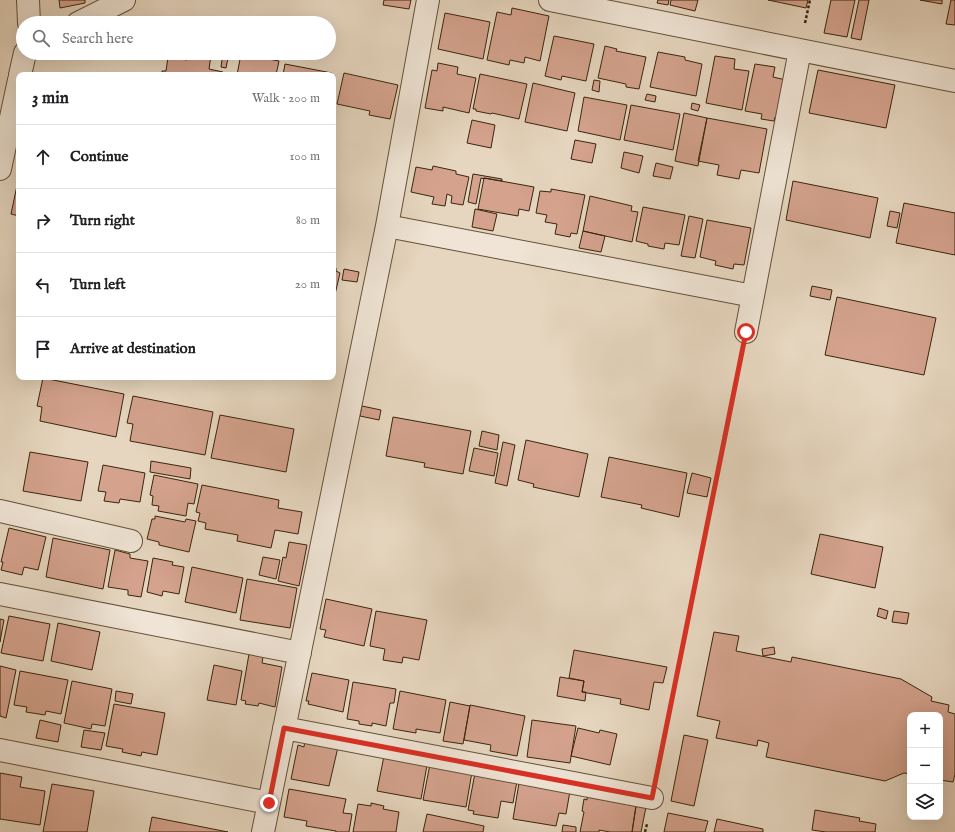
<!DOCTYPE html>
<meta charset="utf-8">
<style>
:root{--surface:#fff;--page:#f2f2f2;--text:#202124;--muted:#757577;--line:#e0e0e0}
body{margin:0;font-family:"IM FELL English",serif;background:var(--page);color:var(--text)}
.controls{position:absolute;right:12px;bottom:12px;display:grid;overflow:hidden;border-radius:8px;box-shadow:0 4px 16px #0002}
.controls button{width:36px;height:36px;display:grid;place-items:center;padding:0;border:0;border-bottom:1px solid var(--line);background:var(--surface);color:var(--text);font:20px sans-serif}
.stop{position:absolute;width:12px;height:12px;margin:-9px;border:3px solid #d93025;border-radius:50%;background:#fff}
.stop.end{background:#d93025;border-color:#fff;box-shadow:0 1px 4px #0008}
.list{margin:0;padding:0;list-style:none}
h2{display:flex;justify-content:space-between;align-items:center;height:52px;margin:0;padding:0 16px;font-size:17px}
h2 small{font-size:13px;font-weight:400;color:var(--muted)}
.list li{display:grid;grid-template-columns:26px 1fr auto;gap:12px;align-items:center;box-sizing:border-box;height:64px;padding:0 16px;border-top:1px solid var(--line)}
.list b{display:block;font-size:15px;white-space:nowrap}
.list em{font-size:13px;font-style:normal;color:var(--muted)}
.icon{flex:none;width:22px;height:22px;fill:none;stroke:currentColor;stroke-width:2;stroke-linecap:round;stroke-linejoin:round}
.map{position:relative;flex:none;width:955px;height:832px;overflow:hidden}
.search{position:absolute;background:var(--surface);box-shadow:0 4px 16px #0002;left:16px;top:16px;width:320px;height:44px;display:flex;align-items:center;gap:10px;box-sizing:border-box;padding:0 14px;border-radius:22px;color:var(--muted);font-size:15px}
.panel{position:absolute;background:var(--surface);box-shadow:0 4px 16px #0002;left:16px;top:72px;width:320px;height:308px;border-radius:8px}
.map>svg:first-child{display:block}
.building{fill:#d4a28d;stroke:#3a260d}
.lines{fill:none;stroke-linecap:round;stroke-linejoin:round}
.minor-casing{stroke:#65523a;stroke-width:24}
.path{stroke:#3a260d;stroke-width:2.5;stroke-dasharray:3 2;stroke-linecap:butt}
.minor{stroke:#efe4d5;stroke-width:22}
.route{stroke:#d93025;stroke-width:5}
</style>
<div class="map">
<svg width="955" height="832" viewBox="0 0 955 832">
<rect width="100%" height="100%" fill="#e6d6bf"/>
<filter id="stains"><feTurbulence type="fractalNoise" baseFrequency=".005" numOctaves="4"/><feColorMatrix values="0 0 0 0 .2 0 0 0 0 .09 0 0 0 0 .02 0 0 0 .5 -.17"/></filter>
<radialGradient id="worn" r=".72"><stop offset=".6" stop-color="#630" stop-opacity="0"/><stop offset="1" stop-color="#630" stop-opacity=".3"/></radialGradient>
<!-- building -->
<path class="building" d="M59,0H85V3L60,8Z
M384,0H411L409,9L383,5Z
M658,0H669L668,5L657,3Z
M671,0H698L695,11L670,5Z
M768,0H808L806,8Z
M831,0H855L847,37L824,33Z
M859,0H869L861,40L851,38Z
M920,0H942V4Z
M951,0H955V25L946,24Z
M512,8L549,16L540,61L525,57L524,63L510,60L509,65L487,60L497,12L511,15Z
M445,13L490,22L483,59L438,49Z
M554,36L594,44L586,81L562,76L561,80L545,76Z
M605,46L617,49L616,51L646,57L639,89L626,87V84L598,78Z
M658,52L685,57V60L702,64L696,96L650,87Z
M188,53H199L211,55L209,69L223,72V75H162V71H166L168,57L187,60Z
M223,53H229L226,68L221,67Z
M241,54L279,61L276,75H237Z
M715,56L735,59L734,69L749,71L742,110L706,103Z
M438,63L458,67L457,74L476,78L469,113L443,107V111L425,108L432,70L437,71Z
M285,64L332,73L331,75H283Z
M755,64L775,67L773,77L786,80L779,118L775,117L774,121L761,119L762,114L745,111Z
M818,70L895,85L886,128L809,113Z
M344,73L398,85L390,119L369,115L370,111L337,104Z
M480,74L527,84L519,119L492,113L491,114L476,111V109H473Z
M594,80L600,81L599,92L592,90Z
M533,83L575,93L567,131L525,122Z
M647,94L656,96L655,102L645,100Z
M584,97L627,105L620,140L578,131Z
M692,103L700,105L698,111L691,109Z
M631,105L680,114L673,150L624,140Z
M684,113L707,118L698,166L675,161Z
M707,118L767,129L759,173L741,170L739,179L717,175L719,165L698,161Z
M472,120L495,125L491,148L467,143Z
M575,140L596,144L592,163L571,159Z
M624,152L643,156L639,173L621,168Z
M656,163L673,167L670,179L653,176Z
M433,166L456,171V174L469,177L463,205L451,203L452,196L447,194L445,206L432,204L434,197L411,192L416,167L432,170Z
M473,174L502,179V181L484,178V179L481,178L476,204L468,202Z
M19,176V216L11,214Z
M484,178L534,187L529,211L519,209L518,216L478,209Z
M793,181L878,198L870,238L786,220Z
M551,189L585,195L577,234L571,233L570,237L555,234L557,224L545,222L547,215L536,213L540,191L551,192Z
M590,196L632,206L631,211L638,212L632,242L583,231Z
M904,203L955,213V255L896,243Z
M643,207L685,215L679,245L665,243L664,249L648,246V244L636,241Z
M475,209L497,214L493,231L472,227Z
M890,211L900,213L897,228L887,226Z
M689,216L703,219L695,258L681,256Z
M707,220L751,228L744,265L734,264L733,269L715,265L716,261L700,257Z
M583,231L605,236L601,252L579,248Z
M333,267L336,268V271L340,273L333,303Z
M344,269L359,272L357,282L342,280Z
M812,286L832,290L830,300L810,296Z
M837,297L936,318L924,375L825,355Z
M43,378L124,394L116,437L40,421L42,407L37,406Z
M133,396L213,412L205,455L130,441L133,424L127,423Z
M362,406L381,410L379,420L360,416Z
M220,415L294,429L286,472L211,458Z
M393,417L471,431L463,474L424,467L425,463L386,456Z
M482,431L499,435L497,450L479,446Z
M526,440L588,454L579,497L533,487L534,484L518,480Z
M503,442L515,445L507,486L495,483Z
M474,448L498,453L494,476L469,471Z
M30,452L88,462L81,501L23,491Z
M609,457L687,473L679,517L641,508L642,505L601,497Z
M151,461L191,468L190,479L150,472Z
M103,465L145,473L140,502L120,499L119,503L104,501L106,492L98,491Z
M692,473L711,478L707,497L687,493Z
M154,475L198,484L194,504L188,503L186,516L158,511L159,506L152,505L153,496L150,495Z
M202,485L279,500L278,508L302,512L298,534L275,530L271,548L237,541L238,535L205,529L206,523L198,521L200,513L196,512Z
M155,516L185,522L186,519L196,521L189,552L159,545V542L147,539L152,519H155Z
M9,528L46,537L38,570L24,567L22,575L1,570L3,562H1Z
M820,534L883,547L875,588L811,574Z
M53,538L110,550L103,589L46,577Z
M289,542L307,545L299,586L278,581L283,557L286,558Z
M115,550L130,554V558L148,561L141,597L128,595V590L108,587Z
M263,557L280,560L276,579L259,575Z
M153,558L173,562L172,565L184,567L179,594L163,591L162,596L147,592Z
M192,567L243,578L236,613L185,602Z
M247,579L297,588L290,628L240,620Z
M326,599L372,609L364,646L324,637L326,630L320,629Z
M879,608L888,611L886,619L877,616Z
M376,611L427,620L419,660L403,657L402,663L383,660L385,649L370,646Z
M894,611L909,613L907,624L892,622Z
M9,616L50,624L43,661L1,653Z
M0,619L4,620L0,642Z
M58,623L100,632L92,670L51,661Z
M714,632L739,636L736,651L791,662L792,657L901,679L932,697L931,701L949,705L948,712L955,714V774L953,782L940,780V715H910V774L904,773L885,781L766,757L769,743L758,740L757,746L716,738L720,721L697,716Z
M774,647L775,654L763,656L762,649Z
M574,650L667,667L663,683L654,682L649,710L620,704L621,699L582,692L584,681L569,678Z
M249,654L263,657L262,663L282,667L275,707L259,703L258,706L245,704L246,701L241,700Z
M214,665L242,671L236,705L207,700Z
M0,666L16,670L6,718L0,716Z
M20,671L68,680L61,714L46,711L45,715L26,712L27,707L14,705Z
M312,673L349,680L343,712L308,704L309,701H306Z
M560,677L584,681L582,692H586L585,701L557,696Z
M72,681L112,689L105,726L92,724L91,729L64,723Z
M353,682L396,689L394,703H390L386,726L372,723V726L359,724V721L347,719Z
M116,691L133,694L131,704L115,701Z
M400,691L446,700L440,733L416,729V733L393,729Z
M450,702L470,706L463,744L443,741Z
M114,704L165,713L157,755L142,752L141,756L122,752L123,749L106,746Z
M470,705L525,716L517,756L490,751L491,745L464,740Z
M40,720L61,725L58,742L36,738Z
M532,720L576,726L570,763L527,757Z
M578,728L599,733L600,730L617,734L610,765L571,756Z
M84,730L105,733L101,750L81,747Z
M684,735L708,740L694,806L671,801Z
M305,740L338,747L329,786L291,779L298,745L304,747Z
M384,756L427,765L421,799L377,791Z
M430,764L472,772L466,807L423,800Z
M0,773L22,777L20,787L45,791L40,825L0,819Z
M475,773L517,781L513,803L501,801L498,818L473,814L474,811L468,810Z
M519,783L570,791L566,814L559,813L556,826L513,819Z
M52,784L94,791L87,832H43Z
M289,789L346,799L343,813L352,814L349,832H336V831L306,826L307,821L284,817Z
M587,797L636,806L632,832H610L599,830V832H580L584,812L582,811L584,799L587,800Z
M371,803L384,806L383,809L399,812L396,832H353L358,804L371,806Z
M636,806L646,807L641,832H632Z
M815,810L860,818L859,821L876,824L875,832H826L812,830Z
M668,813L708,821L705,832H664Z
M427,814L484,826L483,832H423Z
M152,817L228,832H149Z
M717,819L763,829V832H714Z
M563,825L576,827V832H562Z"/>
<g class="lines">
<defs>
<path id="minor" d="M28,0L29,23
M550,0L955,81
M78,23L124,0
M20,75L25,53
M0,169L19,80
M387,226L753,296
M746,332L800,50
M0,511L131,541
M0,594L300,653
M284,728L652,798
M0,750L269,803
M263,832L387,226L428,0"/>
</defs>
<!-- minor casing -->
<use href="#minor" class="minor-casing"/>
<!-- path -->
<path class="path" d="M805,23L810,0
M657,772L741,358
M645,832L647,824"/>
<!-- minor -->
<use href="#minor" class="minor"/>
</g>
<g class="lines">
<!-- route -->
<path class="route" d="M269,803L284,728L652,798L746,332"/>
</g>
<rect width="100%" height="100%" filter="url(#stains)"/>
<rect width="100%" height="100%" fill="url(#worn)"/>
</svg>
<div class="controls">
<button>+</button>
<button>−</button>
<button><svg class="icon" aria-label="layers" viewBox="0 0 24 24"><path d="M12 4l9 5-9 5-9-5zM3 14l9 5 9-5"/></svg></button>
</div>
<div class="stop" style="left:746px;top:332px"></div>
<div class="stop end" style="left:269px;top:803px"></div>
<div class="search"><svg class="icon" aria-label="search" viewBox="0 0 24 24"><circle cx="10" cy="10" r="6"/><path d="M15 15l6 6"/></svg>Search here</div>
<section class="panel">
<h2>3 min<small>Walk · 200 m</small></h2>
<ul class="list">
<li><svg class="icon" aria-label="ahead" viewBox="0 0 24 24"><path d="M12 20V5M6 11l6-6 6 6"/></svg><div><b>Continue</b></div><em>100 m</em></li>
<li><svg class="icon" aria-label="right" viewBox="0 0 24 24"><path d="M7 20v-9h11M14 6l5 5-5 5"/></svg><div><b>Turn right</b></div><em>80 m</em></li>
<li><svg class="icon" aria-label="left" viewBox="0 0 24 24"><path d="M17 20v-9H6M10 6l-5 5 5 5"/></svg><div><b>Turn left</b></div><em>20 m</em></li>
<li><svg class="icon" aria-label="arrive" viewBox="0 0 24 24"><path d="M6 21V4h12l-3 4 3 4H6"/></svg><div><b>Arrive at destination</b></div></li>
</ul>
</section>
</div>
